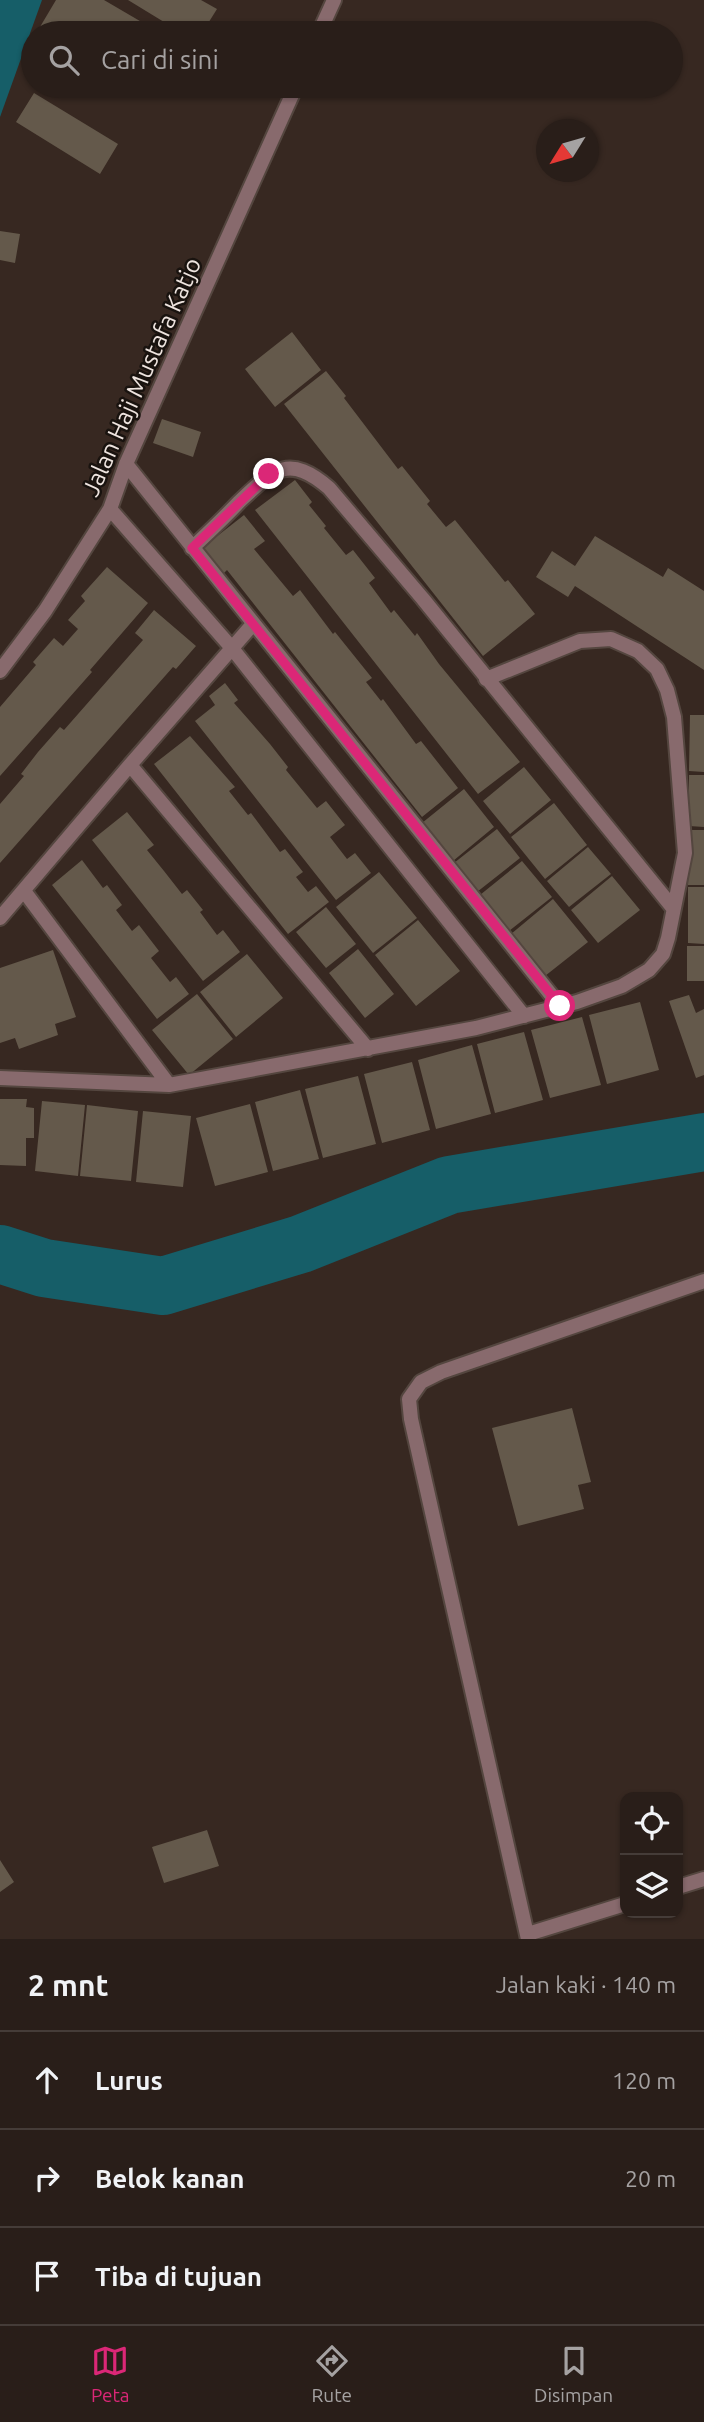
<!DOCTYPE html>
<html lang="id">
<meta charset="utf-8">
<style>
:root{--surface:#291e19;--page:#352b26;--text:#f1f3f6;--muted:#a5a2a2;--line:#453c38;--accent:#db2777}
body{margin:0;font-family:Ubuntu,sans-serif;background:var(--page);color:var(--text)}
.controls{position:absolute;right:21px;bottom:21px;display:grid;overflow:hidden;border-radius:14px;box-shadow:0 2px 5px #0004}
.controls button{width:63px;height:63px;display:grid;place-items:center;padding:0;border:0;border-bottom:2px solid var(--line);background:var(--surface);color:var(--text);font:35px sans-serif}
.compass{position:absolute;left:536px;top:119px;width:63px;height:63px;border-radius:50%;background:var(--surface);box-shadow:0 2px 5px #0004;rotate:233deg}
.stop{position:absolute;width:21px;height:21px;margin:-16px;border:5px solid #db2777;border-radius:50%;background:#fff}
.stop.end{background:#db2777;border-color:#fff;box-shadow:0 2px 7px #0008}
.list{margin:0;padding:0;list-style:none}
h2{display:flex;justify-content:space-between;align-items:center;height:91px;margin:0;padding:0 28px;font-size:30px}
h2 small{font-size:23px;font-weight:400;color:var(--muted)}
.list li{display:grid;grid-template-columns:46px 1fr auto;gap:21px;align-items:center;box-sizing:border-box;height:98px;padding:0 28px;border-top:2px solid var(--line)}
.list b{display:block;font-size:26px;white-space:nowrap}
.list em{font-size:23px;font-style:normal;color:var(--muted)}
.icon{flex:none;width:38px;height:38px;fill:none;stroke:currentColor;stroke-width:2;stroke-linecap:round;stroke-linejoin:round}
.map{position:relative;flex:none;width:704px;height:1939px;overflow:hidden}
.search{position:absolute;background:var(--surface);box-shadow:0 2px 5px #0004;left:21px;right:21px;top:21px;height:77px;display:flex;align-items:center;gap:18px;box-sizing:border-box;padding:0 24px;border-radius:38px;color:var(--muted);font-size:26px}
.sheet{height:385px;background:var(--surface)}
nav{display:flex;justify-content:space-around;align-items:center;box-sizing:border-box;height:98px;border-top:2px solid var(--line);background:var(--surface);font-size:19px;color:var(--muted)}
nav a{display:grid;justify-items:center;gap:4px}
nav .on{color:var(--accent)}
.map>svg:first-child{display:block}
.water{fill:#165e68}
.lines{fill:none;stroke-linecap:round;stroke-linejoin:round}
.river{stroke:#165e68;stroke-width:58}
.building{fill:#64594b}
.minor-casing{stroke:#54463f;stroke-width:18}
.minor{stroke:#886a6d;stroke-width:14}
.route{stroke:#db2777;stroke-width:9}
.labels{text-anchor:middle;stroke-width:5;stroke-linejoin:round;paint-order:stroke}
.street-label{font-size:24px;fill:#eee4df;stroke:#19130f}
</style>
<div class="map">
<svg width="704" height="1939" viewBox="0 0 704 1939">
<rect width="100%" height="100%" fill="#372821"/>
<!-- water -->
<path class="water" d="M0,0H42L0,117Z"/>
<g class="lines">
<!-- river -->
<path class="river" d="M0,1254L44,1268L163,1286L301,1244L449,1185L704,1142"/>
</g>
<!-- building -->
<path class="building" d="M56,0H104L145,24L139,33H39L37,32Z
M128,0H201L217,9L202,33H182Z
M34,93L118,144L100,174L16,122Z
M0,231L20,234L15,263L0,260Z
M292,332L321,370L275,407L245,369Z
M326,371L346,396L344,398L398,469L402,466L430,501L427,504L446,527L455,520L505,582L508,580L535,614L483,656L284,404Z
M162,419L201,432L193,457L153,443Z
M295,480L312,502L309,505L326,526L324,528L346,555L353,550L375,578L369,583L391,613L394,610L415,636L417,633L439,664L520,762L478,794L255,510Z
M244,515L265,541L254,549L293,596L300,590L333,634L335,632L372,678L366,682L381,701L383,699L416,744L421,741L458,788L422,817L227,570L223,574L202,548Z
M595,536L663,577L668,568L704,591V670L575,586L568,597L536,577L552,551L575,566Z
M107,567L148,603L90,670L92,672L0,776V707L36,665L33,662L54,638L63,646L78,629L68,620L85,601L81,596Z
M154,610L196,646L176,669L173,667L0,863V804L24,776L21,774L38,752L60,727L64,730L143,640L135,633Z
M225,683L238,700L234,703L270,744L288,767L286,770L317,808L326,801L345,825L330,837L347,859L355,853L371,873L336,900L195,721L215,705L209,696Z
M690,715H704V772L689,771Z
M190,736L235,787L229,791L248,815L251,813L280,852L285,849L303,872L296,877L308,892L316,886L329,902L288,934L154,764Z
M524,767L551,800L510,834L483,801Z
M689,775H704V827L689,826Z
M464,789L494,827L453,861L422,823Z
M554,803L587,845L545,879L511,837Z
M127,812L154,845L147,850L164,871L182,894L187,890L203,910L200,912L217,935L223,930L240,952L203,981L92,840Z
M497,829L520,858L477,892L454,863Z
M689,830H704V885H688Z
M588,847L611,874L569,907L547,881Z
M82,860L103,888L107,885L122,905L116,910L132,931L139,925L159,951L151,958L170,982L176,977L189,994L157,1019L52,885Z
M522,861L552,897L509,931L480,895Z
M379,872L417,918L373,953L336,907Z
M612,876L640,910L598,943L571,910Z
M688,887H704V944L688,943Z
M553,899L588,942L545,976L511,934Z
M326,907L356,944L326,968L296,932Z
M418,920L460,971L416,1006L375,955Z
M687,946H704V981H687Z
M358,949L394,994L365,1018L329,973Z
M53,950L76,1017L55,1024L58,1035L19,1049L15,1038L0,1043V968Z
M247,954L283,998L236,1037L200,992Z
M197,994L233,1039L189,1075L152,1030Z
M689,995L696,1013L704,1009V1075L696,1078L669,1001Z
M640,1002L659,1070L607,1084L589,1015Z
M582,1017L601,1085L550,1098L531,1030Z
M524,1032L543,1100L495,1113L477,1044Z
M472,1045L491,1114L436,1129L418,1060Z
M412,1062L430,1130L382,1143L364,1074Z
M358,1076L376,1144L323,1158L305,1089Z
M300,1090L319,1159L273,1171L255,1102Z
M0,1099H27L26,1107L34,1108V1138H26V1166L0,1165Z
M42,1101L85,1105L78,1176L35,1171Z
M250,1104L268,1172L215,1186L196,1118Z
M87,1105L138,1111L131,1181L80,1176Z
M143,1111L191,1116L183,1187L136,1182Z
M572,1408L591,1482L578,1485L584,1509L518,1526L492,1428Z
M207,1830L219,1866L164,1883L152,1847Z
M0,1860L14,1882L0,1892Z"/>
<g class="lines">
<defs>
<path id="minor" d="M319,33L334,0
M126,464L560,1006
M110,509L231,647L524,1016
M192,548C208,533 224,518 239,502C273,470 288,453 329,488L423,599L673,908
M253,624L130,765L368,1049
M0,671L45,611L110,509L126,464L296,86
M24,891L169,1085
M0,918L130,765
M0,1078L169,1085L476,1028L577,1002L622,986L649,970L663,954L668,938L685,853L674,717L667,690L657,669L638,651L611,639L580,641L486,679
M678,1887L704,1879
M528,1934L625,1904
M528,1939L411,1419L409,1399L421,1382L441,1372L704,1281"/>
</defs>
<!-- minor casing -->
<use href="#minor" class="minor-casing"/>
<!-- minor -->
<use href="#minor" class="minor"/>
</g>
<g class="lines">
<!-- route -->
<path class="route" d="M269,474L192,548L560,1006"/>
</g>
<g class="labels">
<!-- street labels -->
<g class="street-label">
<text transform="translate(142 377) rotate(-66)" y="8">Jalan Haji Mustafa Katjo</text>
</g>
</g>
</svg>
<div class="controls">
<button><svg class="icon" aria-label="locate" viewBox="0 0 24 24"><circle cx="12" cy="12" r="6"/><path d="M12 2v4M12 18v4M2 12h4M18 12h4"/></svg></button>
<button><svg class="icon" aria-label="layers" viewBox="0 0 24 24"><path d="M12 4l9 5-9 5-9-5zM3 14l9 5 9-5"/></svg></button>
</div>
<svg class="compass" viewBox="-18 -18 36 36"><path d="M0-13l5 13h-10z" fill="#e53935"/><path d="M0 13l5-13h-10z" fill="#a5a2a2"/></svg>
<div class="stop" style="left:560px;top:1006px"></div>
<div class="stop end" style="left:269px;top:474px"></div>
<div class="search"><svg class="icon" aria-label="search" viewBox="0 0 24 24"><circle cx="10" cy="10" r="6"/><path d="M15 15l6 6"/></svg>Cari di sini</div>
</div>
<section class="sheet">
<h2>2 mnt<small>Jalan kaki · 140 m</small></h2>
<ul class="list">
<li><svg class="icon" aria-label="ahead" viewBox="0 0 24 24"><path d="M12 20V5M6 11l6-6 6 6"/></svg><div><b>Lurus</b></div><em>120 m</em></li>
<li><svg class="icon" aria-label="right" viewBox="0 0 24 24"><path d="M7 20v-9h11M14 6l5 5-5 5"/></svg><div><b>Belok kanan</b></div><em>20 m</em></li>
<li><svg class="icon" aria-label="arrive" viewBox="0 0 24 24"><path d="M6 21V4h12l-3 4 3 4H6"/></svg><div><b>Tiba di tujuan</b></div></li>
</ul>
</section>
<nav>
<a class="on"><svg class="icon" aria-label="map" viewBox="0 0 24 24"><path d="M3 6l6-2 6 2 6-2v14l-6 2-6-2-6 2zM9 4v14M15 6v14"/></svg>Peta</a>
<a><svg class="icon" aria-label="directions" viewBox="0 0 24 24"><path d="M12 3l9 9-9 9-9-9zM9 14v-3h6M13 9l2 2-2 2"/></svg>Rute</a>
<a><svg class="icon" aria-label="saved" viewBox="0 0 24 24"><path d="M7 4h10v16l-5-4-5 4z"/></svg>Disimpan</a>
</nav>
